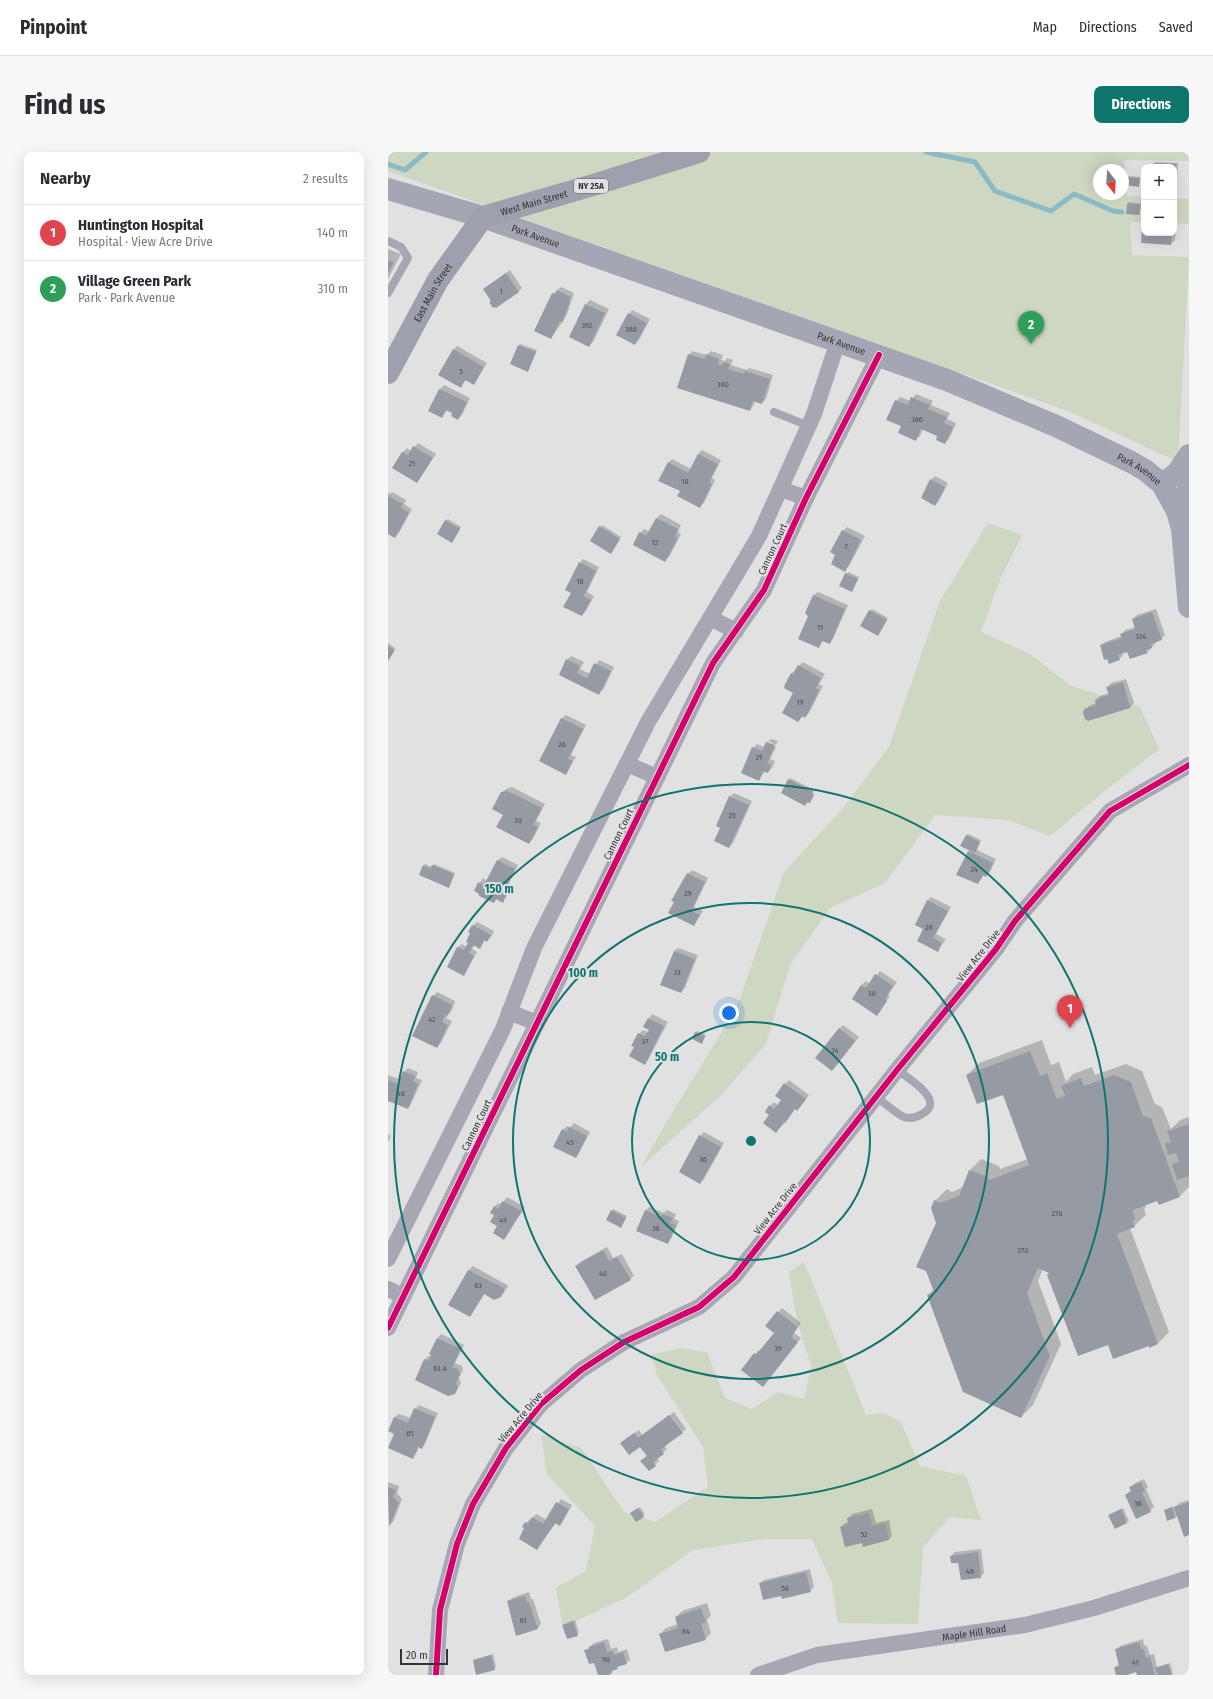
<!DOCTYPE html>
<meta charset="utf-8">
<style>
:root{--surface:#fff;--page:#f7f7f7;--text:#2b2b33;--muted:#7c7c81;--line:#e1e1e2;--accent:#0f766e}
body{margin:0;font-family:"Fira Sans Condensed",sans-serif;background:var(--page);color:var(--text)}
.controls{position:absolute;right:12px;top:12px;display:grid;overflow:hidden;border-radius:8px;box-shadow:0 4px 16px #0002}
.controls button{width:36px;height:36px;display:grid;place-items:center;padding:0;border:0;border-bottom:1px solid var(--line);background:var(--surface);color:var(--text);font:20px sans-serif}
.compass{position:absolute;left:705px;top:12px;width:36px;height:36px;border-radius:50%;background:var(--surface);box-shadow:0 4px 16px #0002;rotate:163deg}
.scale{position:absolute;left:12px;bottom:10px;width:48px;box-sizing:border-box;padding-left:4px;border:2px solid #343434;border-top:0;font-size:11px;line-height:14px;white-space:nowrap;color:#343434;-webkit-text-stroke:3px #e0e1e2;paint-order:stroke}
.you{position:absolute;left:341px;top:861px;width:14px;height:14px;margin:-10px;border:3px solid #fff;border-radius:50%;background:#1a73e8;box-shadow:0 0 0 6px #1a73e833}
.badge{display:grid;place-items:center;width:26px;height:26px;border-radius:50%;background:var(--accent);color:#fff;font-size:13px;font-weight:700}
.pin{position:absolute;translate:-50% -33px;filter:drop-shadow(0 1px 2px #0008)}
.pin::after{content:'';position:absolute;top:21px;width:14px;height:12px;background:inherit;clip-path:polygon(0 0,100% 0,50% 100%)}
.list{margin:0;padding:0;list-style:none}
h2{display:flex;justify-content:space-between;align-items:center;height:52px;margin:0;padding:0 16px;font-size:17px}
h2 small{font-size:13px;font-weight:400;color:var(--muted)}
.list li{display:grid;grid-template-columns:26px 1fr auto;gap:12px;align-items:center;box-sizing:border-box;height:56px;padding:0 16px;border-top:1px solid var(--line)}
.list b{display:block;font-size:15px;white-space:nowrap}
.list p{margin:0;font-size:13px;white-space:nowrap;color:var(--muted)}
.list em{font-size:13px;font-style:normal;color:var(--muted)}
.map{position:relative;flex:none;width:801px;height:1523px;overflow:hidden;border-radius:8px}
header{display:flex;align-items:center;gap:24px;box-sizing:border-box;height:56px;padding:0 20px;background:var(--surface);border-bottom:1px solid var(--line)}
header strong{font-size:19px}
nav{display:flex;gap:22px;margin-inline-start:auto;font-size:14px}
.intro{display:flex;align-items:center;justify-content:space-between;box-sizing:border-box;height:96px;padding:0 24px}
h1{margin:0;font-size:28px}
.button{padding:10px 18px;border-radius:8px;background:var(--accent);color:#fff;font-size:14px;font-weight:700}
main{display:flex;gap:24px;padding:0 24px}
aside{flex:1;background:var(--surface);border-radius:8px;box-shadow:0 4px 16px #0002}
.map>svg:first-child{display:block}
.green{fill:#cdd7c1;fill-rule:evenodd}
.shadow{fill:#0003}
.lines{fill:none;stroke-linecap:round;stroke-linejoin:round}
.stream{stroke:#88bbc6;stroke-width:5}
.building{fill:#969ba3}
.lane{stroke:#a6a7b3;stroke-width:8}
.street{stroke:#a6a7b3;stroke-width:16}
.secondary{stroke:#a5a6b3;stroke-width:22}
.primary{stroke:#9ea0ad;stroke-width:22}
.cycleway-casing{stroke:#e0e1e2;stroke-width:8}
.cycleway{stroke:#d6006c;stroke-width:6}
.ring{fill:none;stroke:#0f766e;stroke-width:2}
.labels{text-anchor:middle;stroke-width:4;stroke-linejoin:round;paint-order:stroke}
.number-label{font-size:8px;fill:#4c4e50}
.shield{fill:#e0e1e2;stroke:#686868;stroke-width:1}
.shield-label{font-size:9px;font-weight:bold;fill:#343434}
.street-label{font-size:10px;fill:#343434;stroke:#e0e1e2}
.centre{fill:#0f766e;stroke:#e0e1e2;stroke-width:2}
.ring-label{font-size:12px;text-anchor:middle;font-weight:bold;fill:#0f766e;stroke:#e0e1e2;stroke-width:4;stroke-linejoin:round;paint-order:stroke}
</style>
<header>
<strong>Pinpoint</strong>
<nav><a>Map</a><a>Directions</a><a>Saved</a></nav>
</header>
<div class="intro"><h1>Find us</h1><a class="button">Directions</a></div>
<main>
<aside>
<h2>Nearby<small>2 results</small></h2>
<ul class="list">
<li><span class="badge" style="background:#e0444e">1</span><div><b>Huntington Hospital</b><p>Hospital · View Acre Drive</p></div><em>140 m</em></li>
<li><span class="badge" style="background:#2e9e5b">2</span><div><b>Village Green Park</b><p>Park · Park Avenue</p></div><em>310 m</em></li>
</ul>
</aside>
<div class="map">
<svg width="801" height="1523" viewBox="0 0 801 1523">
<rect width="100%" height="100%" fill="#e1e1e1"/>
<!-- green -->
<path class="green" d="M0,0H801V9L736,8L739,44L756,45V70H742L744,103L801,105L790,310L680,259L0,19ZM711,18H735V42H711Z
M786,46L801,47V72L786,71Z
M600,371L634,383L613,425L593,480L642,502L683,534L752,555L771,597L714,641L662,684L620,668L547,663L497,731L442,756L402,813L378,892L332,944L253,1015L278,971L349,855L396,720L455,656L501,595L552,449Z
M416,1110L478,1263L496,1261L513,1270L532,1314L578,1324L593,1368L562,1365L535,1395L530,1472L450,1471L444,1431L424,1387H377L305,1398L239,1445L175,1475L168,1436L198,1419L207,1374L159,1322L153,1283L193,1296L236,1360L267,1370L320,1335L315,1295L269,1223L263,1203L291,1196L319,1200L337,1246L364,1257L390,1240L416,1247L423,1214L409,1168L401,1120Z"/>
<!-- shadow -->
<path class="shadow" d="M768,10L790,11L789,28L786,30V15H766Z
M738,24L752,25V32L750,33L737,25Z
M741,50L754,52L751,62L740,52Z
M786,71H788L787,88L783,92L754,90L756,72V81H786Z
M0,97L13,102L0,127Z
M122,118L134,136L130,140L104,149L96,137Z
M173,135L186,141L178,165L163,186L165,142Z
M202,148L221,157L205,190L201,194L182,185L198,152Z
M244,158L262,167L251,188L247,192L241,162Z
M132,192L149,198L141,217L123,212Z
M69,194L99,211L86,232L78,228L72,234L65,198Z
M304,199L319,203L323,199L335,203L333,208L337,209L339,206L345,208L343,213L359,218L361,216L385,223L378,247L374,251L367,249L365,254L362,258L301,203Z
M56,233L82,246L74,263L70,267L65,261L59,258L54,265L42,259L52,237Z
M528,242L545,249L543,253L562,261L559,267L568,271L561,287L557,290L551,283L535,277L532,284L528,287L514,274L508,249L512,245L523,249Z
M30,291L48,302L29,330L5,315L15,300L19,296L23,299Z
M314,298L333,308L324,326L327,328L316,351L312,354L293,339L280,311L284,307L303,317L310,302Z
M547,324L560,331L551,349L547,353L543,328Z
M4,340L18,348L16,352L24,357L11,381L7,384L0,381V341L2,342Z
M273,362L293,373L290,380L293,382L281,405L277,409L252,381L256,377L262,380L269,366Z
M60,367L73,375L65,388L58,369Z
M214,373L233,385L223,401L212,375Z
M459,375L477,384L461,414L457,418L449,403L455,379Z
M195,407L211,415L199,440L206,444L198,459L194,463L184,440L192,411Z
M460,420L471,425L464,439L458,422Z
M430,440L460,453L445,487L441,491L435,489L430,495L421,463L418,461L426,443Z
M484,457L500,466L490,483L482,459Z
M768,457L777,483L773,487L767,489L768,491L759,500L740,499L734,501L735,504L731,507L713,494L717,490L734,484V482L737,478L748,475L745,467L749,463Z
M0,491L7,496L0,507Z
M183,504L196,510L192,517L202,522L211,508L226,515L215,538L211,541L172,522L179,508Z
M415,510L437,522L431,532L435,534L421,561L417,565L415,564L410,569L404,521Z
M738,527L746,551L742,555L697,558L701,554L709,551L708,548L712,544L721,541L720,535L723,531Z
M178,563L198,573L183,603L188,605L177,622L152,609L174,566Z
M383,587L390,589L388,593L380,589Z
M379,590L388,595L382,607L387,609L384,616L380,620L377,619L371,628L365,596L369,592L376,595Z
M402,626L426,638L425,641L426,642L423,648L417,653L401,627Z
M124,635L157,652L148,669L153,671L145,687L141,691L116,662L114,641L118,637Z
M346,641L364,649L345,691L341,695L333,675L342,645Z
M580,682L593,688L589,698L608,707L602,720L598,724L596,723L590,731L581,699L583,697L578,683Z
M114,705L130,713L118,738L121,739L118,746L114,749L109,747L106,750L87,738L95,726L99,729L110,708Z
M37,712L44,715L46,712L67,721L62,733L60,735L36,714Z
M304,718L320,726L306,755L315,759L306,772L282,760L300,722Z
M543,745L563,755L548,782L558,787L550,798L537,776L539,749Z
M89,770L106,779L103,785L99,789L97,788L92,796L87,793L84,797L89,800L79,818L75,822L70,795L74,792L79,795L85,773Z
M290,796L310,803L297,836L293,840L286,799Z
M492,819L509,830L500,843L502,844L489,862L465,846L474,833L478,829L482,832Z
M49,840L67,849L64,858L58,866L64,869L53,891L49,895L45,844Z
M264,862L280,870L260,908L257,911L247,895L251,882L255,878L260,880L262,877L256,875Z
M455,873L471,885L448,914L451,877Z
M309,879L318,883L314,890L305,886Z
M654,888L663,913L671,910L678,930L685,922L704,915L707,923L738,912L754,919L767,952L774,955L783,977L792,968L801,965V1035L792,1044L771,1052L769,1048L757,1052L758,1055L756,1057L758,1063L746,1074L742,1076L781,1180L769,1192L720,1191L662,1120L655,1117L650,1129L673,1192L645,1253L633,1265L540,1143L546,1137L549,1071L547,1049L559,1037L564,1040L575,1035L582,1018L593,1007L611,1014L612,1017L640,1007L615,941L579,923L591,911Z
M20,916L30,920L28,926L34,928L23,952L20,956L2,948L0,950V923L13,928L16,920Z
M401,928L421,943L413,954L409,958L407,956L401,966L392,976L382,963V954L386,950L390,954L394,948L388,943Z
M186,971L202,980L191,1001L187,1005L175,978L179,974L182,975Z
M316,980L336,991L316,1027L312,1031V984Z
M0,982L3,984L0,990Z
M119,1045L137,1055L116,1087L110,1073L106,1055L110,1051L113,1053Z
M261,1055L276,1061L279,1058L288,1062L286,1067L291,1069L283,1087L279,1091L257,1059Z
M225,1057L239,1064L233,1074L224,1059Z
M219,1095L225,1106L234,1102L246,1124L242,1127L189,1114L192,1110Z
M85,1114L119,1133L120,1135L112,1145L97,1141L82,1164L62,1153L81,1118Z
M394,1156L413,1171L406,1181L413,1186L375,1234L354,1218L367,1202L371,1198L372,1199L387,1180L379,1174Z
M53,1182L76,1193L67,1211L74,1214L75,1218L71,1226L73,1231L67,1241L36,1208L40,1204L43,1205L44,1203L42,1202L50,1186Z
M31,1253L50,1261L37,1292L34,1296L31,1295L28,1302L24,1306L7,1281L2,1279L7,1265L11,1262L23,1266L27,1257Z
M286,1260L298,1277L276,1293L279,1297L269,1306L271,1309L267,1313L254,1309L259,1304L252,1294L237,1287L251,1278L254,1283Z
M756,1327L760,1335L758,1337L766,1355L762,1359L738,1343L744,1338L743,1335L747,1331Z
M0,1330L11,1334L9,1341L14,1347L5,1370L1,1374Z
M173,1347L184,1353L175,1369L172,1373L168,1371L149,1396L138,1376V1371L142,1367L143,1368L148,1362L159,1368Z
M801,1348V1382L790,1363L787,1366L777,1358L786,1354V1356L791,1351Z
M252,1355L257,1362L255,1364L245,1360Z
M735,1356L741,1369L727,1376L723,1362Z
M484,1357L488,1371L501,1368L504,1384L500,1388L475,1390L453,1375L457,1371L461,1370L460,1366L464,1362Z
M593,1397L596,1421L592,1425L563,1404L567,1400Z
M422,1417L426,1435L422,1439L394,1442L372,1431L376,1428Z
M141,1440L143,1447H145L153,1472L150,1476L129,1483L120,1449L124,1446Z
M319,1451L323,1463L319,1468L323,1481L317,1487L272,1482L278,1476L290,1472L288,1465L294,1459Z
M187,1468L191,1481L180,1486L176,1473Z
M220,1487L223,1497L229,1495L230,1500L239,1497L242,1508L238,1511L227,1516L222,1523H211L206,1510L198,1498L206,1491Z
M755,1487L756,1493L759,1494L762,1503L766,1502L769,1515L782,1511L785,1522L784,1523H750L749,1519L735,1523H729L727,1516L731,1512L728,1498L732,1494Z
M105,1502L108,1515L106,1517L86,1508Z"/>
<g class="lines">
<!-- stream -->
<path class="stream" d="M538,0L587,10L607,39L663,59L686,42L725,59L734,60
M0,12L17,18L38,0"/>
</g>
<!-- building -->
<path class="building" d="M765,11L788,12V31H786V15H765Z
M736,25L751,26V35L736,33Z
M739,52L752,53L751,63L738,62Z
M754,72L756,73V81H784L783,93L753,91Z
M0,108L6,110L0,121Z
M118,121L131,140L108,156L107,155L105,156L101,150L103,149L95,137Z
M169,138L183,145L181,149L182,150L174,170L172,169L163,187L146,179L164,141L167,142Z
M197,152L217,161L201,195L181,185Z
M240,161L259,171L247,193L228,183Z
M130,193L148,200L140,220L122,212Z
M65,197L96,215L86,233L77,228L73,236L50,223Z
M300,202L317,207L318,202L331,207L330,212L334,213L335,210L342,212L340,217L356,222L357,219L382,227L374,252L365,249L362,259L289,236Z
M51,237L79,250L70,268L63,264L64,261L58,258L54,266L40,259Z
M523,245L542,253L540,257L559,265L556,271L565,275L557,292L548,288L549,284L533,277L528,289L510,281L513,274L498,268L507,248L520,253Z
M25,294L45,306L29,331L4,316L14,300L20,303Z
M310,302L330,312L321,330L324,332L312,356L289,344L292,339L270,329L280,310L300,321Z
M542,327L557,335L547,354L533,346Z
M0,344L15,352L13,356L21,361L7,386L0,382Z
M268,366L290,377L287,384L290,386L277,410L245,393L251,380L258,384Z
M57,368L72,377L64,391L49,382Z
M211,374L232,387L223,402L202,389Z
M454,378L473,388L457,420L443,412L447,403L442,400Z
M191,410L208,419L196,444L203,448L194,464L175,455L183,441L177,438Z
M457,421L470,427L464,440L451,434Z
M425,443L457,457L442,492L434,489L431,496L410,487L420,464L417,461Z
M481,458L499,468L490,484L472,474Z
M764,460L774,488L763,492L764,496L758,498L760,501L742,507L739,500L730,503L732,508L721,512L719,507L716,508L712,493L734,486L732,482L747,477L744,467Z
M0,494L7,498L0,509Z
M178,507L192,514L189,521L199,526L206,511L223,519L211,543L171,523Z
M410,513L433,526L428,536L431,538L421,559L417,566L414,564L410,570L394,561L405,541L396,536L397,532L403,521L405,522Z
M735,530L742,556L700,569L697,567L695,561L696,557L708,554L707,548L721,543L718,535Z
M173,566L195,577L180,607L185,609L178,623L151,609Z
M378,590L387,593L379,611L383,613L380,621L375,619L371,629L353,621L364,595L374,599Z
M400,627L425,640L424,642L426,643L422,651L419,650L417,654L393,641Z
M119,639L154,656L145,673L150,675L141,692L108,675L115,663L104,657L113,640Z
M341,644L361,653L341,696L326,689L332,676L328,674Z
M578,683L592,690L587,701L572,694Z
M580,699L605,711L598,725L595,723L590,732L568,723Z
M109,708L127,717L115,742L118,743L115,751L108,747L106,751L91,744V742L86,739L90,730L96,733Z
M35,713L42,717L44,713L66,722L61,736L31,723Z
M299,721L317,730L303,759L312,763L306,774L280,761L286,750L283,749Z
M539,748L560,759L545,786L554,791L550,800L529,789L535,777L527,773Z
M84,773L103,783L99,790L96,788L92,797L85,793L81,801L86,804L76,824L59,815L69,795L76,798L80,791L78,790L82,781L80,780Z
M286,799L307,807L293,841L272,833Z
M487,822L505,834L497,847L499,849L489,864L464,847L473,833L478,836Z
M44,843L64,853L60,863H58L54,870L60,873L49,896L24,884Z
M260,866L276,874L257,913L241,904L246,895L243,894L250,881L257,884L261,878L255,875Z
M451,876L467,889L444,919L427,906Z
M307,880L317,884L314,892L304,887Z
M642,899L652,924L659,921L669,947L677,944L673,934L693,926L696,934L726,923L743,930L755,964L763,966L792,1045L771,1053L769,1049L745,1058L747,1068H744L747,1075L729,1082L770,1192L761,1196V1194L725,1207L720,1193L690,1204L659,1123L661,1121L650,1116L639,1141L662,1204L633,1266L575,1240L539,1143L546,1140L538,1119L528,1115L548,1071L543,1056L546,1048L552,1051L571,1044L581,1018L600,1025L601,1028L641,1013L615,943L589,952L578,923Z
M15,919L27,924L25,929L30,932L20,957L0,949V928L10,932Z
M396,931L418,947L409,959L407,957L397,971L396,970L388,981L375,971L381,963L377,960L381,953L386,957L393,948L387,944Z
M801,972V1024L789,1028L784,1012L791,1010L788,1001L780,1003L777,991L783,990L779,979Z
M181,975L199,984L188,1006L165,995L174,977L179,980Z
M311,983L333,995L312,1032L291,1020Z
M114,1049L134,1059L116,1088L105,1081L109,1074L102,1070L106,1063L102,1061L106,1054L110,1057Z
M223,1058L238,1066L233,1076L218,1068Z
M257,1058L273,1065L274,1062L285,1066L282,1071L288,1073L280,1092L248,1079Z
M215,1098L221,1109L229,1105L243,1128L207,1148L187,1114Z
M80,1118L116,1136V1140L113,1145L106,1148L96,1142L82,1165L60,1153Z
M389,1159L410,1175L403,1185L410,1190L375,1235L353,1218L366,1201L368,1203L386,1181L377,1174Z
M49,1186L73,1197L64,1215L70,1217L72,1222L68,1231L70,1236L67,1242L60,1244L27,1228L36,1207L40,1209L43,1203L41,1202Z
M26,1256L47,1265L34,1297L30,1295L25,1307L0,1296L6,1282L0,1279L6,1265L20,1271Z
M281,1263L295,1281L273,1297L276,1302L265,1310L268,1314L261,1319L252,1309L259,1304L252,1295L241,1303L232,1291L246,1281L250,1286Z
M753,1330L757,1339L754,1340L763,1360L748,1367L737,1343L743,1339L741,1335Z
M0,1335L8,1338L5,1345L11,1351L1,1375Z
M168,1350L181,1357L172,1374L167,1371L149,1398L131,1387L136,1376L134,1375L137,1370L140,1372L144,1365L155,1372Z
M801,1350V1383L796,1385L786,1355Z
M784,1355L787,1366L779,1369L776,1358Z
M250,1356L256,1365L248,1370L242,1361Z
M733,1357L739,1371L727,1377L720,1363Z
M481,1361L484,1374L497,1371L501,1388L475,1395L474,1391L457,1395L452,1375L460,1373L459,1366Z
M590,1400L593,1426L573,1428L570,1411H563L562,1404Z
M418,1420L423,1440L394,1447L393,1444L375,1448L371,1431Z
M137,1444L139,1450H141L150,1477L128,1484L119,1449Z
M313,1456L318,1470L313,1472L318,1488L277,1500L271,1482L290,1476L287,1465Z
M185,1469L190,1484L179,1487L174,1473Z
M216,1490L219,1500L225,1499L226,1503L235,1500L239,1512L229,1515L230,1517L223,1519L224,1521L220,1523H210L206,1511L201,1512L196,1498L202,1497L201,1495Z
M751,1490L753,1497H756L758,1506L762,1505L767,1523H749L748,1520L739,1523H728L726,1515L731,1514L727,1497Z
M103,1503L107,1518L88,1523L85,1508Z
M780,1512L784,1523H770L767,1516Z"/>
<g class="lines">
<!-- lane -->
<path class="lane" d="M0,89L13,95L20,106L0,141
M386,260L421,274
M488,945C496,950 508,962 516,965C522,967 529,965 534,962C559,949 520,926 509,918"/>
<!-- street -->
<g class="street">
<path d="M393,337L418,346"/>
<path d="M322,466L348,479"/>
<path d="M239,612L269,625"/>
<path d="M121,860L149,871"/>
<path d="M0,1107L115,877L146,796L260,570L371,384L426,262L450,189"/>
<path d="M0,1137L15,1144"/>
<path d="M0,1176L325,511L376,438L418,346L491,203"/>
<path d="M48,1523L52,1458L69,1392L85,1352L118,1296L153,1252L193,1218L236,1190L311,1155L346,1125L509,918L608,797L627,769L722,659L801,613"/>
<path id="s1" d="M370,1523L429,1503L637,1473L706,1456L801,1426"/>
</g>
<!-- secondary -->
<g class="secondary">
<path id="s2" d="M0,37L95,65L559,228L668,274L743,310L757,318L774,332L789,359L794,377L801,455"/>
<path d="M774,332L789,321L801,303"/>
<path d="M797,375L801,328"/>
</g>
<!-- primary -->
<path class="primary" id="s3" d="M0,221L50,128L95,65L205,33L311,0"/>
<defs>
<path id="cycleway" d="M0,1176L325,511L376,438L418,346L491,203
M48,1523L52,1458L69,1392L85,1352L118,1296L153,1252L193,1218L236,1190L311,1155L346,1125L509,918L608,797L627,769L722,659L801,613"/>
</defs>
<!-- cycleway casing -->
<use href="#cycleway" class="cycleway-casing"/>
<!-- cycleway -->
<use href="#cycleway" class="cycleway"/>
</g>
<!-- distance rings -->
<g class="ring">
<circle cx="363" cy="989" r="119"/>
<circle cx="363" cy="989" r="238"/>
<circle cx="363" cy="989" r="357"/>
</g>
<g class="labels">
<!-- number labels -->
<g class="number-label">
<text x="113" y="142">1</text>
<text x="199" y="176">392</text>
<text x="243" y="180">388</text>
<text x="73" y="222">5</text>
<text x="335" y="235">380</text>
<text x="529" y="270">366</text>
<text x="24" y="314">21</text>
<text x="297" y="332">10</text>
<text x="267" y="393">12</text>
<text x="458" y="397">7</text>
<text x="192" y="432">18</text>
<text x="432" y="478">11</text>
<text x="753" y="487">324</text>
<text x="412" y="553">19</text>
<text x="174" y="595">26</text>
<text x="371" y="608">21</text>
<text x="344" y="666">25</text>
<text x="130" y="671">30</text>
<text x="586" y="720">24</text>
<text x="300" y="744">29</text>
<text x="541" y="778">28</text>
<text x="289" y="823">33</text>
<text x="484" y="844">30</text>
<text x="44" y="870">42</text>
<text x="257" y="892">37</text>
<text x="447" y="901">34</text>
<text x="13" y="944">46</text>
<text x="182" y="993">45</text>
<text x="315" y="1010">36</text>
<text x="669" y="1064">270</text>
<text x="115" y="1071">49</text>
<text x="268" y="1079">38</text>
<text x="635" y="1101">270</text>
<text x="215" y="1124">40</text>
<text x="90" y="1136">63</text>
<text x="390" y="1199">39</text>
<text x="52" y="1219">63 A</text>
<text x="22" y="1284">65</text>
<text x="750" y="1354">36</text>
<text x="476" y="1385">52</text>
<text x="582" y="1422">48</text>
<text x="397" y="1439">58</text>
<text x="135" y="1471">61</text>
<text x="298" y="1482">84</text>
<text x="218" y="1510">90</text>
<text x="747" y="1513">41</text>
</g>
<!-- shield labels -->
<rect class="shield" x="186" y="27" width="34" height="14" rx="3"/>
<g class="shield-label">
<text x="203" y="37">NY 25A</text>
</g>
<!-- street labels -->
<g class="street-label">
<text dy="4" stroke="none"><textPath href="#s3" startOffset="236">West Main Street</textPath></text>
<text dy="4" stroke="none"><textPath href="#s2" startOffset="155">Park Avenue</textPath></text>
<text dy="4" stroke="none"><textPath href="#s3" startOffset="92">East Main Street</textPath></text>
<text dy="4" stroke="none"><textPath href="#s2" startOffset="479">Park Avenue</textPath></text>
<text dy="4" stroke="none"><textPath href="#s2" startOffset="803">Park Avenue</textPath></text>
<text transform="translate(384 397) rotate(-65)" y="4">Cannon Court</text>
<text transform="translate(230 682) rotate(-64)" y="4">Cannon Court</text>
<text transform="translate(590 803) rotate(-52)" y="4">View Acre Drive</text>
<text transform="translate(88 973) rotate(-64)" y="4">Cannon Court</text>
<text transform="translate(387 1056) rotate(-52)" y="4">View Acre Drive</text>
<text transform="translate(132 1265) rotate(-50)" y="4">View Acre Drive</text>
<text dy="4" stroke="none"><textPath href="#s1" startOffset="221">Maple Hill Road</textPath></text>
</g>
</g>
<circle cx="363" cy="989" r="6" class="centre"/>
<g class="ring-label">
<text x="111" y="741">150 m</text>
<text x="195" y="825">100 m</text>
<text x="279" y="909">50 m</text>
</g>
</svg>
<div class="controls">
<button>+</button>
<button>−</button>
</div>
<svg class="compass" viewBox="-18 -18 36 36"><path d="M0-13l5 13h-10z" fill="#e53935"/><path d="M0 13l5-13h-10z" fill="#7c7c81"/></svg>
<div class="scale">20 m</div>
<div class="you"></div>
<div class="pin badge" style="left:682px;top:876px;background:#e0444e">1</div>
<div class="pin badge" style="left:643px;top:192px;background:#2e9e5b">2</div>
</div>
</main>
